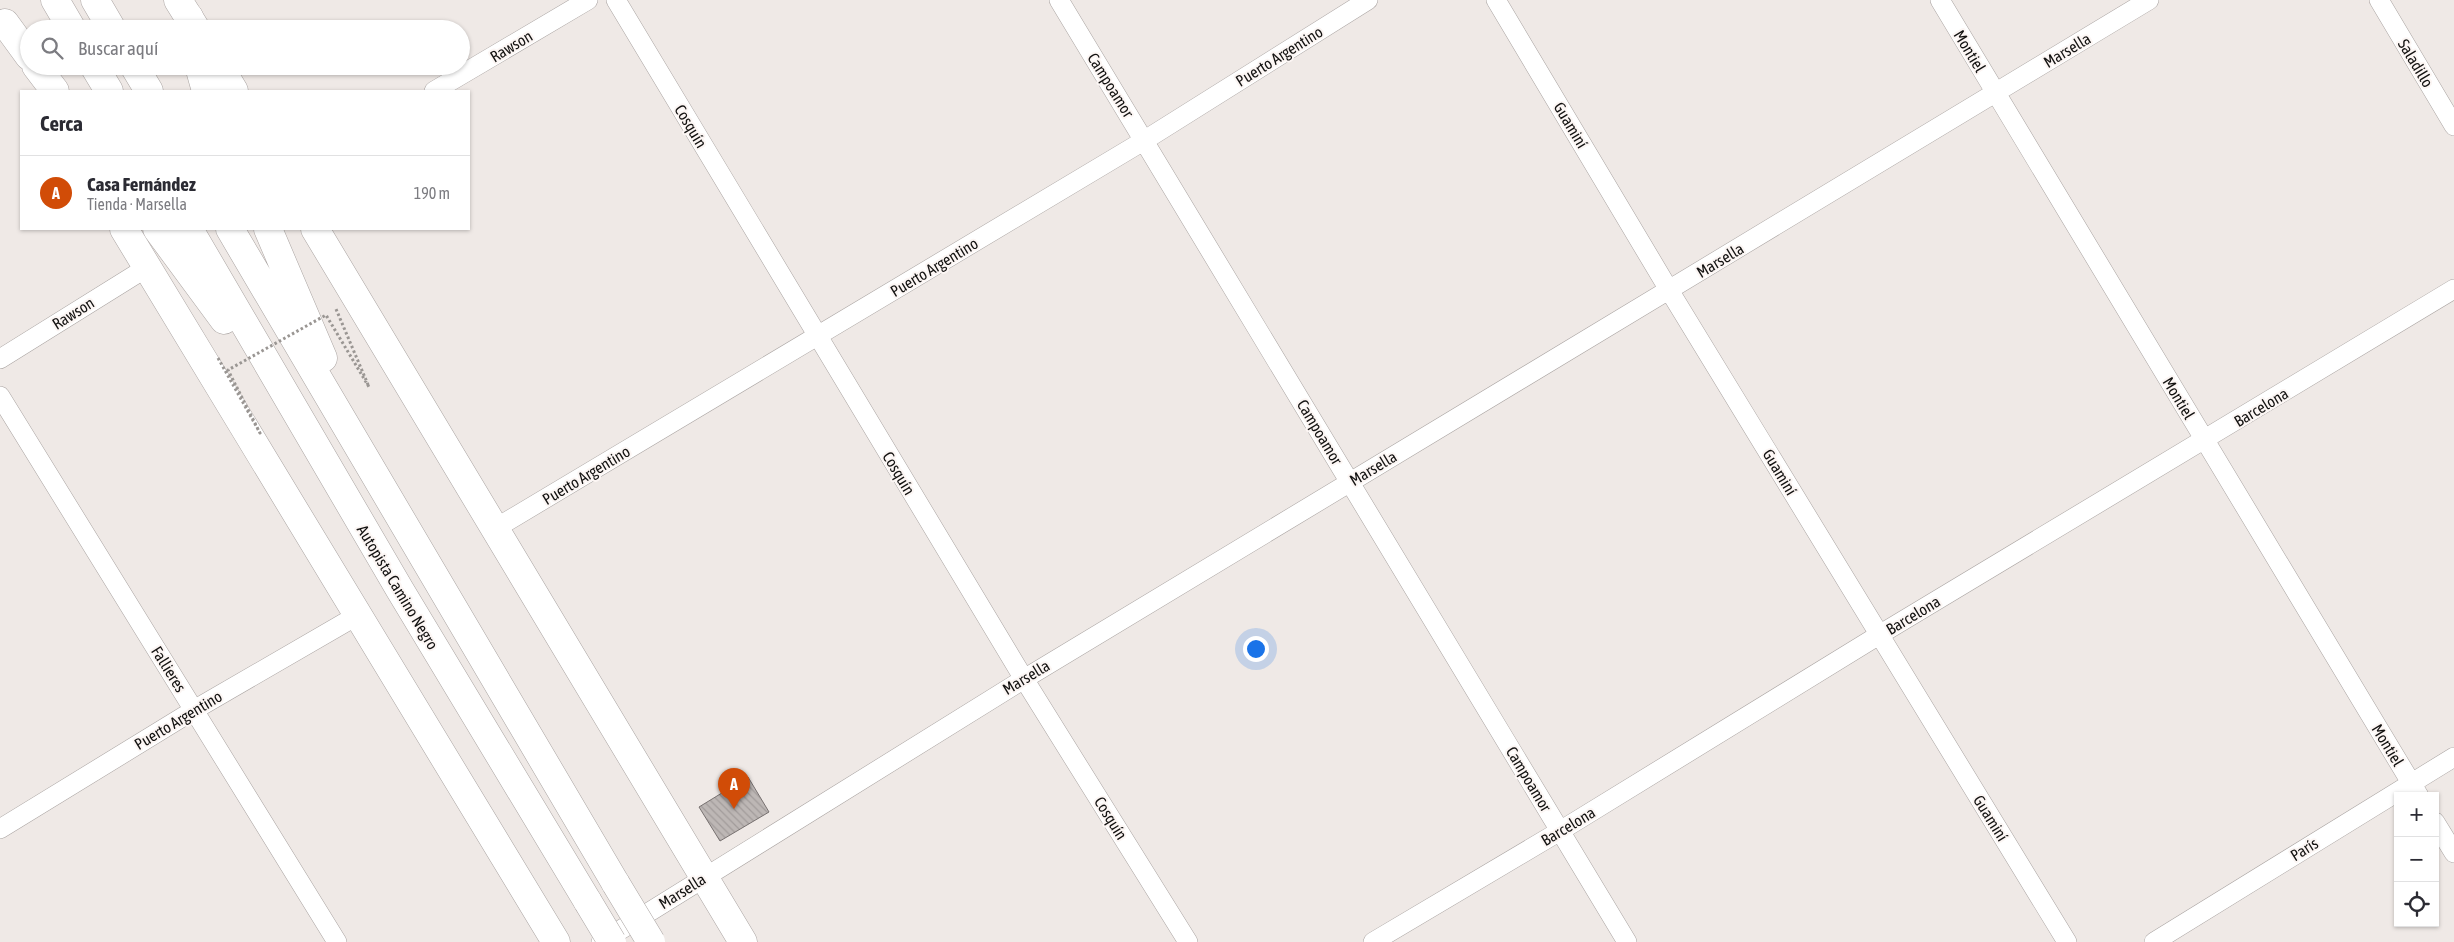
<!DOCTYPE html>
<html lang="es">
<meta charset="utf-8">
<style>
:root{--surface:#fff;--page:#f2f2f3;--text:#2b2b33;--muted:#7c7c81;--line:#e1e1e2;--accent:#d14c07}
body{margin:0;font-family:"Asap Condensed",sans-serif;background:var(--page);color:var(--text)}
.controls{position:absolute;right:15px;bottom:15px;display:grid;overflow:hidden;border-radius:0px;box-shadow:0 1px 4px #0004}
.controls button{width:45px;height:45px;display:grid;place-items:center;padding:0;border:0;border-bottom:1px solid var(--line);background:var(--surface);color:var(--text);font:25px sans-serif}
.you{position:absolute;left:1255px;top:648px;width:18px;height:18px;margin:-12px;border:4px solid #fff;border-radius:50%;background:#1a73e8;box-shadow:0 0 0 8px #1a73e833}
.badge{display:grid;place-items:center;width:32px;height:32px;border-radius:50%;background:var(--accent);color:#fff;font-size:16px;font-weight:700}
.pin{position:absolute;translate:-50% -41px;filter:drop-shadow(0 1px 2px #0008)}
.pin::after{content:'';position:absolute;top:26px;width:18px;height:15px;background:inherit;clip-path:polygon(0 0,100% 0,50% 100%)}
.list{margin:0;padding:0;list-style:none}
h2{display:flex;justify-content:space-between;align-items:center;height:65px;margin:0;padding:0 20px;font-size:21px}
h2 small{font-size:16px;font-weight:400;color:var(--muted)}
.list li{display:grid;grid-template-columns:32px 1fr auto;gap:15px;align-items:center;box-sizing:border-box;height:75px;padding:0 20px;border-top:1px solid var(--line)}
.list b{display:block;font-size:19px;white-space:nowrap}
.list p{margin:0;font-size:16px;white-space:nowrap;color:var(--muted)}
.list em{font-size:16px;font-style:normal;color:var(--muted)}
.icon{flex:none;width:28px;height:28px;fill:none;stroke:currentColor;stroke-width:2;stroke-linecap:round;stroke-linejoin:round}
.map{position:relative;flex:none;width:2454px;height:942px;overflow:hidden}
.search{position:absolute;background:var(--surface);box-shadow:0 1px 4px #0004;left:20px;top:20px;width:450px;height:55px;display:flex;align-items:center;gap:12px;box-sizing:border-box;padding:0 18px;border-radius:28px;color:var(--muted);font-size:19px}
.panel{position:absolute;background:var(--surface);box-shadow:0 1px 4px #0004;left:20px;top:90px;width:450px;height:140px;border-radius:0px}
.map>svg:first-child{display:block}
.building{fill:url(#building-back-hatch);stroke:#777170}
.lines{fill:none;stroke-linecap:round;stroke-linejoin:round}
.street-casing{stroke:#aaa4a2;stroke-width:20}
.secondary-casing{stroke:#aaa4a2;stroke-width:29}
.highway-casing{stroke:#aaa4a2;stroke-width:29}
.street{stroke:#fff;stroke-width:19}
.secondary{stroke:#fff;stroke-width:28}
.highway{stroke:#fff;stroke-width:28}
.highway-bridge-casing{stroke:#aaa4a2;stroke-width:29;stroke-linecap:butt}
.path-bridge{stroke:#9a9693;stroke-width:3;stroke-dasharray:2.5 2.5;stroke-linecap:butt}
.highway-bridge{stroke:#fff;stroke-width:28}
.labels{text-anchor:middle;stroke-width:4;stroke-linejoin:round;paint-order:stroke}
.street-label{font-size:16px;fill:#131211;stroke:#fcf6f4}
</style>
<div class="map">
<svg width="2454" height="942" viewBox="0 0 2454 942">
<defs>
<pattern id="building-back-hatch" width="6" height="6" patternUnits="userSpaceOnUse" patternTransform="scale(1.25)"><rect width="6" height="6" fill="#bdb7b5"/><path d="M-1 5l2 2M0 0l6 6M5-1l2 2" fill="none" stroke="#a29c9b"/></pattern>
</defs>
<rect width="100%" height="100%" fill="#efe9e6"/>
<!-- building -->
<path class="building" d="M748,777L769,812L720,841L699,807Z"/>
<g class="lines">
<defs>
<path id="street" d="M616,0L1024,679L1188,942
M1059,0L1627,942
M1496,0L1669,290L2067,942
M1940,0L2419,796
M2379,0L2454,126
M434,91L588,0
M0,359L146,268
M0,396L337,942
M496,528L1145,140L1368,0
M2435,822L2454,853
M0,829L194,710L358,615
M601,942L1024,679L2149,0
M1373,942L1560,831L1879,635L2454,289
M2154,942L2454,757"/>
<path id="secondary" d="M178,0L196,29
M219,66L234,91
M124,229L556,942
M315,229L743,942"/>
<path id="highway" d="M55,0L72,29
M95,0L112,29
M189,17L191,29
M5,23L29,56
M36,66L55,91
M94,66L109,91
M134,66L149,91
M199,66L206,91
M157,229L224,320
M189,229L400,590L588,902
M230,229L616,884
M268,229L323,358"/>
</defs>
<!-- street casing -->
<use href="#street" class="street-casing"/>
<!-- secondary casing -->
<use href="#secondary" class="secondary-casing"/>
<!-- highway casing -->
<use href="#highway" class="highway-casing"/>
<!-- street -->
<use href="#street" class="street"/>
<!-- secondary -->
<use href="#secondary" class="secondary"/>
<!-- highway -->
<use href="#highway" class="highway"/>
<defs>
<path id="highway-bridge" d="M616,884L651,942
M588,902L612,942"/>
</defs>
<!-- highway-bridge casing -->
<use href="#highway-bridge" class="highway-bridge-casing"/>
<!-- path-bridge -->
<path class="path-bridge" d="M218,358L260,433L228,370L326,315L369,387L336,309"/>
<!-- highway-bridge -->
<use href="#highway-bridge" class="highway-bridge"/>
</g>
<g class="labels">
<!-- street labels -->
<g class="street-label">
<text transform="translate(511 46) rotate(-31)" y="6">Rawson</text>
<text transform="translate(2067 50) rotate(-31)" y="6">Marsella</text>
<text transform="translate(1970 51) rotate(59)" y="6">Montiel</text>
<text transform="translate(1279 56) rotate(-32)" y="6">Puerto Argentino</text>
<text transform="translate(2416 63) rotate(59)" y="6">Saladillo</text>
<text transform="translate(1111 85) rotate(58)" y="6">Campoamor</text>
<text transform="translate(1571 125) rotate(59)" y="6">Guaminí</text>
<text transform="translate(691 126) rotate(59)" y="6">Cosquín</text>
<text transform="translate(1720 260) rotate(-31)" y="6">Marsella</text>
<text transform="translate(934 267) rotate(-31)" y="6">Puerto Argentino</text>
<text transform="translate(73 313) rotate(-32)" y="6">Rawson</text>
<text transform="translate(2179 398) rotate(59)" y="6">Montiel</text>
<text transform="translate(2261 407) rotate(-31)" y="6">Barcelona</text>
<text transform="translate(1320 432) rotate(59)" y="6">Campoamor</text>
<text transform="translate(1373 468) rotate(-31)" y="6">Marsella</text>
<text transform="translate(1780 472) rotate(59)" y="6">Guaminí</text>
<text transform="translate(899 473) rotate(59)" y="6">Cosquín</text>
<text transform="translate(586 475) rotate(-31)" y="6">Puerto Argentino</text>
<text transform="translate(398 587) rotate(59)" y="6">Autopista Camino Negro</text>
<text transform="translate(1913 615) rotate(-31)" y="6">Barcelona</text>
<text transform="translate(169 669) rotate(58)" y="6">Fallieres</text>
<text transform="translate(1026 677) rotate(-31)" y="6">Marsella</text>
<text transform="translate(178 720) rotate(-31)" y="6">Puerto Argentino</text>
<text transform="translate(2388 745) rotate(59)" y="6">Montiel</text>
<text transform="translate(1529 779) rotate(59)" y="6">Campoamor</text>
<text transform="translate(1111 818) rotate(58)" y="6">Cosquín</text>
<text transform="translate(1991 818) rotate(58)" y="6">Guaminí</text>
<text transform="translate(1568 826) rotate(-31)" y="6">Barcelona</text>
<text transform="translate(2304 849) rotate(-32)" y="6">París</text>
<text transform="translate(682 891) rotate(-32)" y="6">Marsella</text>
</g>
</g>
</svg>
<div class="controls">
<button>+</button>
<button>−</button>
<button><svg class="icon" aria-label="locate" viewBox="0 0 24 24"><circle cx="12" cy="12" r="6"/><path d="M12 2v4M12 18v4M2 12h4M18 12h4"/></svg></button>
</div>
<div class="you"></div>
<div class="pin badge" style="left:734px;top:809px">A</div>
<div class="search"><svg class="icon" aria-label="search" viewBox="0 0 24 24"><circle cx="10" cy="10" r="6"/><path d="M15 15l6 6"/></svg>Buscar aquí</div>
<section class="panel">
<h2>Cerca<small></small></h2>
<ul class="list">
<li><span class="badge">A</span><div><b>Casa Fernández</b><p>Tienda · Marsella</p></div><em>190 m</em></li>
</ul>
</section>
</div>
